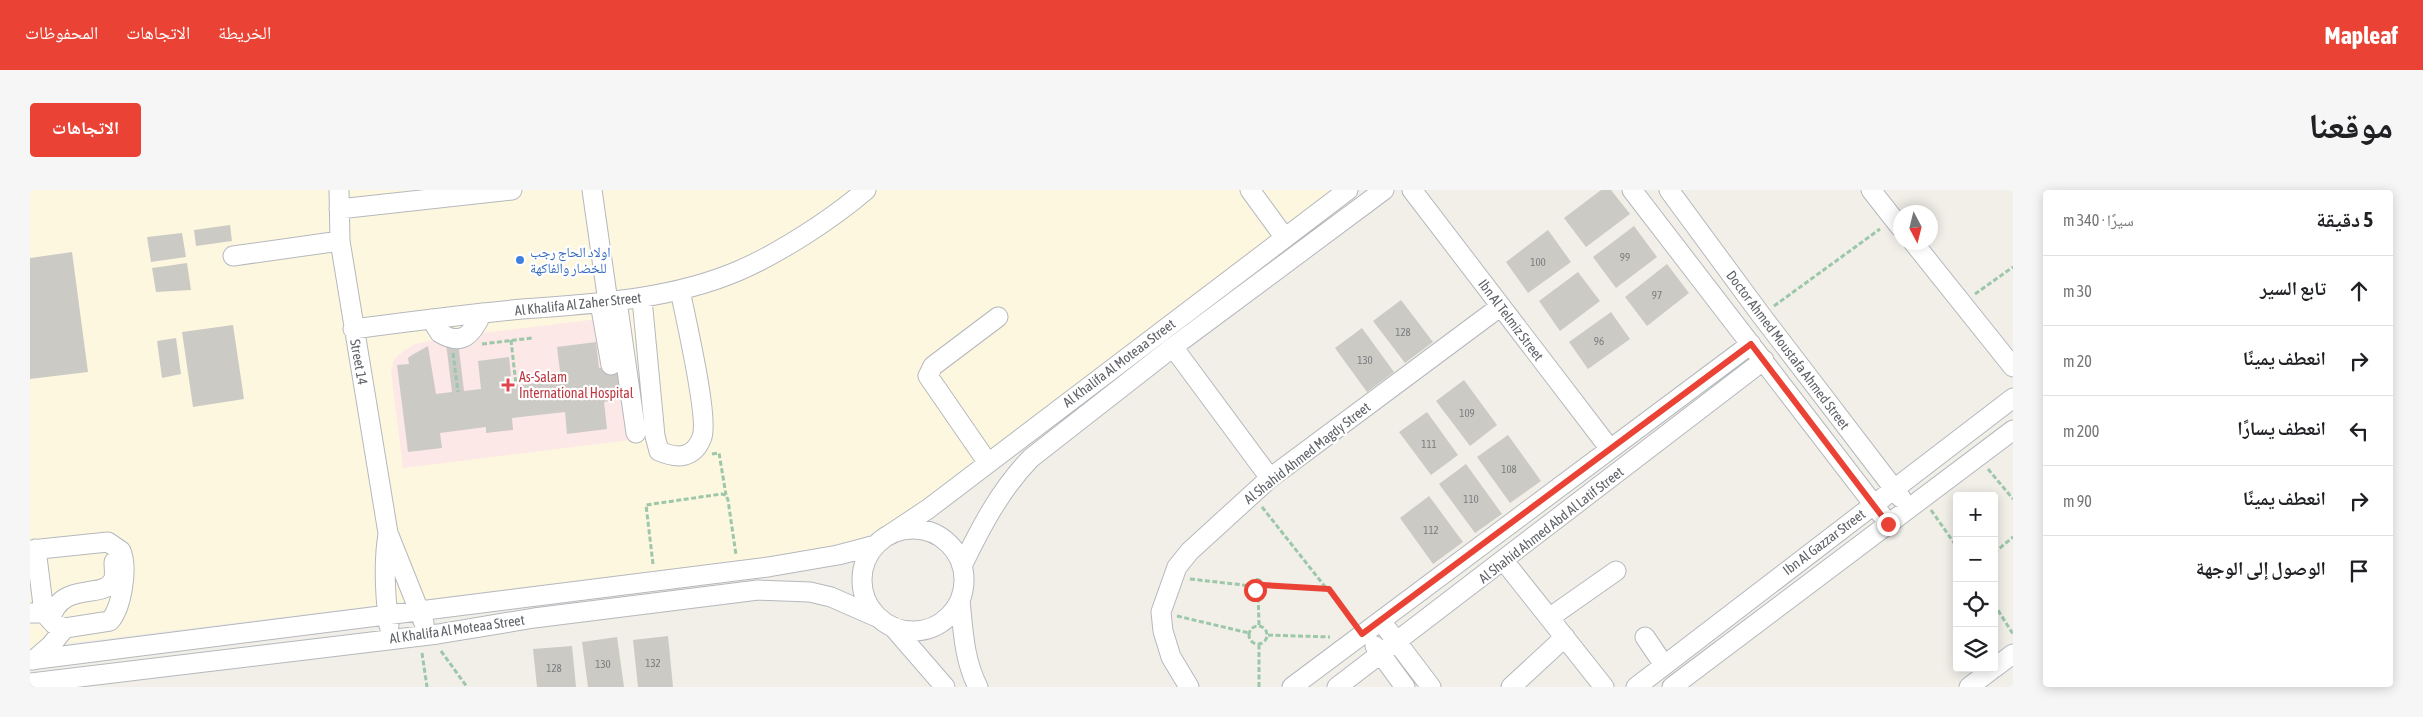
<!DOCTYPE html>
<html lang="ar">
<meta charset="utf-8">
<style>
:root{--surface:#fff;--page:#f6f6f6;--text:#202124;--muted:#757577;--line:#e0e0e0;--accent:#ea4335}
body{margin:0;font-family:"Asap Condensed","Noto Naskh Arabic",sans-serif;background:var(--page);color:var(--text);direction:rtl}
.controls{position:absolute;right:15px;bottom:15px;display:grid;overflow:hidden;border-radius:5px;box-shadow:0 2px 12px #0003}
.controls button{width:45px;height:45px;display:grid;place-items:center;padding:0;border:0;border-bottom:1px solid var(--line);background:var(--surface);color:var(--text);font:25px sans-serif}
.compass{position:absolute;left:1863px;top:15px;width:45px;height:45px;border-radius:50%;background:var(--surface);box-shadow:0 2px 12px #0003;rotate:173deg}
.stop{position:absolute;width:15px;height:15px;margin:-11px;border:4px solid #ea4335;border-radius:50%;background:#fff}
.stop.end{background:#ea4335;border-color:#fff;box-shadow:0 1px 5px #0008}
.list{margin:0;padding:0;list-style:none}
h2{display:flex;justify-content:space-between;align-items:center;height:65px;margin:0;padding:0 20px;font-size:21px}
h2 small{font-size:16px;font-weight:400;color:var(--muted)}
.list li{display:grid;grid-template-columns:32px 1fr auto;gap:15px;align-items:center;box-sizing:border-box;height:70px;padding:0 20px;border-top:1px solid var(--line)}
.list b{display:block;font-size:19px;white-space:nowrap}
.list em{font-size:16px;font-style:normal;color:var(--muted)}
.icon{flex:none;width:28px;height:28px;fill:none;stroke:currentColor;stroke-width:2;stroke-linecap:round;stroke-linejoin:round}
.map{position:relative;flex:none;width:1983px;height:497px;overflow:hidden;direction:ltr;border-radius:5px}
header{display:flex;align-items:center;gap:30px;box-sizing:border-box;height:70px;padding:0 25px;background:var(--accent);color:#fff}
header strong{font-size:24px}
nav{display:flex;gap:28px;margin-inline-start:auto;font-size:18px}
.intro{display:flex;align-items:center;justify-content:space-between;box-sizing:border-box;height:120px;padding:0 30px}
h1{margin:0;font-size:35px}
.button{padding:12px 22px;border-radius:5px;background:var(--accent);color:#fff;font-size:18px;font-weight:700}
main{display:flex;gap:30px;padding:0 30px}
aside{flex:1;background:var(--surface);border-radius:5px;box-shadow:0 2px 12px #0003}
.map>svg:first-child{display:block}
.commercial{fill:#fef7e0}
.medical{fill:#fce8e6}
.building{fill:#cccac5}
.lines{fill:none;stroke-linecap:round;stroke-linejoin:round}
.minor-casing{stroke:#b5b8bc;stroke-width:21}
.path{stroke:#9cc7a9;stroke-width:3;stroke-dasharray:5 2.5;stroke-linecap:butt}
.minor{stroke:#fff;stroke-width:19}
.route{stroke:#ea4335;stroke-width:6}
.shop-dot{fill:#3f7fe0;stroke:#fff;stroke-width:2}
.health-dot{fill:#e0444e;stroke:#fff;stroke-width:2}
.labels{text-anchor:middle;stroke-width:4.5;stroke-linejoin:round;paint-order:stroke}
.number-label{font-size:11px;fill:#7a7d7f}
.shop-label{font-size:14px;fill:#366cbe;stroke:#fff;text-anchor:start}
.street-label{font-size:14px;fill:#5f6368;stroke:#fff}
.health-label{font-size:14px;fill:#be3a42;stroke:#fff;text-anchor:start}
</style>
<header>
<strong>Mapleaf</strong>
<nav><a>الخريطة</a><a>الاتجاهات</a><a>المحفوظات</a></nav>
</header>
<div class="intro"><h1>موقعنا</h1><a class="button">الاتجاهات</a></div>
<main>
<aside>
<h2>5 دقيقة<small>سيرًا · 340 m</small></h2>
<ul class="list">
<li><svg class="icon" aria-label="ahead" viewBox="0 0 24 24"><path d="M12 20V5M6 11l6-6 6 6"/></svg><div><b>تابع السير</b></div><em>30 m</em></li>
<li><svg class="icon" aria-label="right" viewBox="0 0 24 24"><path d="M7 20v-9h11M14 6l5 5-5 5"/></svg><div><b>انعطف يمينًا</b></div><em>20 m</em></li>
<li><svg class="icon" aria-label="left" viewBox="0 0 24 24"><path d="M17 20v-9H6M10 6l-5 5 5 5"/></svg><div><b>انعطف يسارًا</b></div><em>200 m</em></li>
<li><svg class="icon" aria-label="right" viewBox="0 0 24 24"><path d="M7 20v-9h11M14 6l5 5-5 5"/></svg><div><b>انعطف يمينًا</b></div><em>90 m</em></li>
<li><svg class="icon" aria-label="arrive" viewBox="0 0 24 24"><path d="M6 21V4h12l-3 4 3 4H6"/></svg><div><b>الوصول إلى الوجهة</b></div></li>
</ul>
</aside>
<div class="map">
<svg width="1983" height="497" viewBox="0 0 1983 497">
<rect width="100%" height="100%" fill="#f1efe8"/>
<!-- commercial -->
<path class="commercial" d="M0,0H1308L940,280L853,338L811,358L0,458Z"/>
<!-- medical -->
<path class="medical" d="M568,129L585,135L601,250L373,278L361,182L364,170L372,162L385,154L420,147Z"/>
<!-- building -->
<path class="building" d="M1571,0H1581L1600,24L1556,57L1534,28Z
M200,35L202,51L166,56L164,40Z
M1604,36L1627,67L1586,98L1563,67Z
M1518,40L1541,72L1498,103L1476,72Z
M152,43L156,67L121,72L117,47Z
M42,62L58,182L0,189V68Z
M157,73L161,100L126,102L122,78Z
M1637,74L1659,103L1617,136L1595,107Z
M1548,82L1570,111L1530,141L1509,111Z
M1371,110L1403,152L1375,173L1343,131Z
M1581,122L1600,149L1558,179L1539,152Z
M203,135L214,209L163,217L152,142Z
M1332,138L1364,182L1337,202L1305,158Z
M427,143L434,201L451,199L448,171L479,167L482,196L531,190L527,157L566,152L569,178L590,175L595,208L574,212L577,239L537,244L535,222L482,228L483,240L456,243V237L410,243L412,258L378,262L367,175L379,174L378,168L382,165L398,156L406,204L422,202L415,145Z
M146,148L151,184L132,188L127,151Z
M1434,190L1467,235L1440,256L1406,211Z
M1397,222L1428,265L1401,285L1369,242Z
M1478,245L1511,291L1480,313L1447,267Z
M1436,274L1472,324L1445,343L1409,294Z
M1399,306L1433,352L1403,374L1370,328Z
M638,446L643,497H608L603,450Z
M587,447L594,497H558L552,452Z
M542,456L546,497H507L503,459Z"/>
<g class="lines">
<defs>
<path id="minor" d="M309,0L310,51L358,343L394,433
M562,0L578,112
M1220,0L1255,48
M1382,0L1580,259
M1602,0L1851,324
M1639,0L1731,125L1871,308
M1841,0L1870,37
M309,19L482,0
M1883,52L1983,177
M203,66L310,51
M612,109L625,246L629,261C647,269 664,269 672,247C679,227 655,126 650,100
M587,111L606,243
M570,113L581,175
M401,129L410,143C433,157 443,143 452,123
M323,139C376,132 429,125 482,120C557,114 638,111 708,81C750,63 802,29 836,0
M1143,157L1240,288
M958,273L898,186L903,176L968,127
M832 390a51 51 0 1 1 102 0a51 51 0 1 1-102 0Z
M358,344C353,375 355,405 359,436
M859,345L898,319L1318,0
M6,359L14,423
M0,360L78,352L91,361C98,378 92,417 80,431L35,438L24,434L14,423H0
M1474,371L1574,497
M932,376C951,337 970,300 1001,268L1143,157L1354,0
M930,410C933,440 934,470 948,497
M1519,428L1586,381
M20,430C32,388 76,412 84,388C85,383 84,377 84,372
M1351,431L1401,497
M863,437L915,497
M1615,447L1634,475
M1345,456L1375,497
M0,470L738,377L808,365L846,355
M4,470L21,455L35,438
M1964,478L1983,464
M0,493L408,444L504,428L728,400L780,402L801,407L849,428
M1159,497L1141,467L1133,441L1131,422L1147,377L1160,361L1240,288L1471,116
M1262,497L1721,154
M1307,497L1734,170
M1481,497L1535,447
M1606,497L1983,208
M1642,497L1983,240
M1939,497L1964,478"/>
</defs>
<!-- minor casing -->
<use href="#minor" class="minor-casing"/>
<!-- path -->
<path class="path" d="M1945,104L1983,77
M1744,116L1850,39
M481,150L486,195
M452,154L502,148
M423,163L428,202
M682,264L689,263L696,305
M1958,279L1983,309
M1232,317L1323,432
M1901,320L1927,357
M1964,363L1983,347
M623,374L616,315L691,304L696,305L698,310L706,365
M1160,389L1222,396
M1221.5 395a5.5 5.5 0 1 1 11 0a5.5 5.5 0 1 1-11 0Z
M1233,395L1298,399
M1228,400L1229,436
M1964,414L1983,444
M1147,426L1219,443
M1219 445a9 9 0 1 1 18 0a9 9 0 1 1-18 0Z
M1238,445L1300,447
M411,461L437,497
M392,463L397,497
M1229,497V454"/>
<!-- minor -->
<use href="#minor" class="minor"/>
</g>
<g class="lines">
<!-- route -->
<path class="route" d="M1225,400H1230L1233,395L1299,399L1332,444L1721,154L1858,334"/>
</g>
<!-- markers -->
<circle class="shop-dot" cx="490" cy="70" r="5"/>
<path class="health-dot" d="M475.5 187.5h5v5h5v5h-5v5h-5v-5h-5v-5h5z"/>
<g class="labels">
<!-- number labels -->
<g class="number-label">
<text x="1595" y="71">99</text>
<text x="1508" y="76">100</text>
<text x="1627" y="109">97</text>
<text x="1373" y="146">128</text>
<text x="1569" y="155">96</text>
<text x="1335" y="174">130</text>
<text x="1437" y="227">109</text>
<text x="1399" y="258">111</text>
<text x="1479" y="283">108</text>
<text x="1441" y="313">110</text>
<text x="1401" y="344">112</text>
<text x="623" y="477">132</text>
<text x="573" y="478">130</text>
<text x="524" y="482">128</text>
</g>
<!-- shop labels -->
<g class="shop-label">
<text x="500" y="67">اولاد الحاج رجب<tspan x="500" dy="16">للخضار والفاكهة</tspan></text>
</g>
<!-- street labels -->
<g class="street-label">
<text transform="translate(548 114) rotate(-6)" y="5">Al Khalifa Al Zaher Street</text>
<text transform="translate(1481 130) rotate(53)" y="5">Ibn Al Telmiz Street</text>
<text transform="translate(1758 160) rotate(53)" y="5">Doctor Ahmed Moustafa Ahmed Street</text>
<text transform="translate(329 172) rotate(80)" y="5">Street 14</text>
<text transform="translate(1089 173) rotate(-37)" y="5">Al Khalifa Al Moteaa Street</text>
<text transform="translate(1277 263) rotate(-38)" y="5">Al Shahid Ahmed Magdy Street</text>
<text transform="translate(1521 335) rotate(-38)" y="5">Al Shahid Ahmed Abd Al Latif Street</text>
<text transform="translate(1794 352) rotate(-37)" y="5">Ibn Al Gazzar Street</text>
<text transform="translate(427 439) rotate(-8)" y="5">Al Khalifa Al Moteaa Street</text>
</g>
<!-- health labels -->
<g class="health-label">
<text x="489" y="192">As-Salam<tspan x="489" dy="16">International Hospital</tspan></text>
</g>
</g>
</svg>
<div class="controls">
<button>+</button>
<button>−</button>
<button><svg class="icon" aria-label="locate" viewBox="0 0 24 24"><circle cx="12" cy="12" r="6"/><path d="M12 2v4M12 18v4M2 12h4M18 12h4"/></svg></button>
<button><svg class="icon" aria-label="layers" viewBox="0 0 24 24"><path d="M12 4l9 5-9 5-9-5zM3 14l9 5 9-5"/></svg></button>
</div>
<svg class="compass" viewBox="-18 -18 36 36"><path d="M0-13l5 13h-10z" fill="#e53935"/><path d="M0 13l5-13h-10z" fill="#757577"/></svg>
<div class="stop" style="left:1225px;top:400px"></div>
<div class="stop end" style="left:1858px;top:334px"></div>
</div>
</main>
